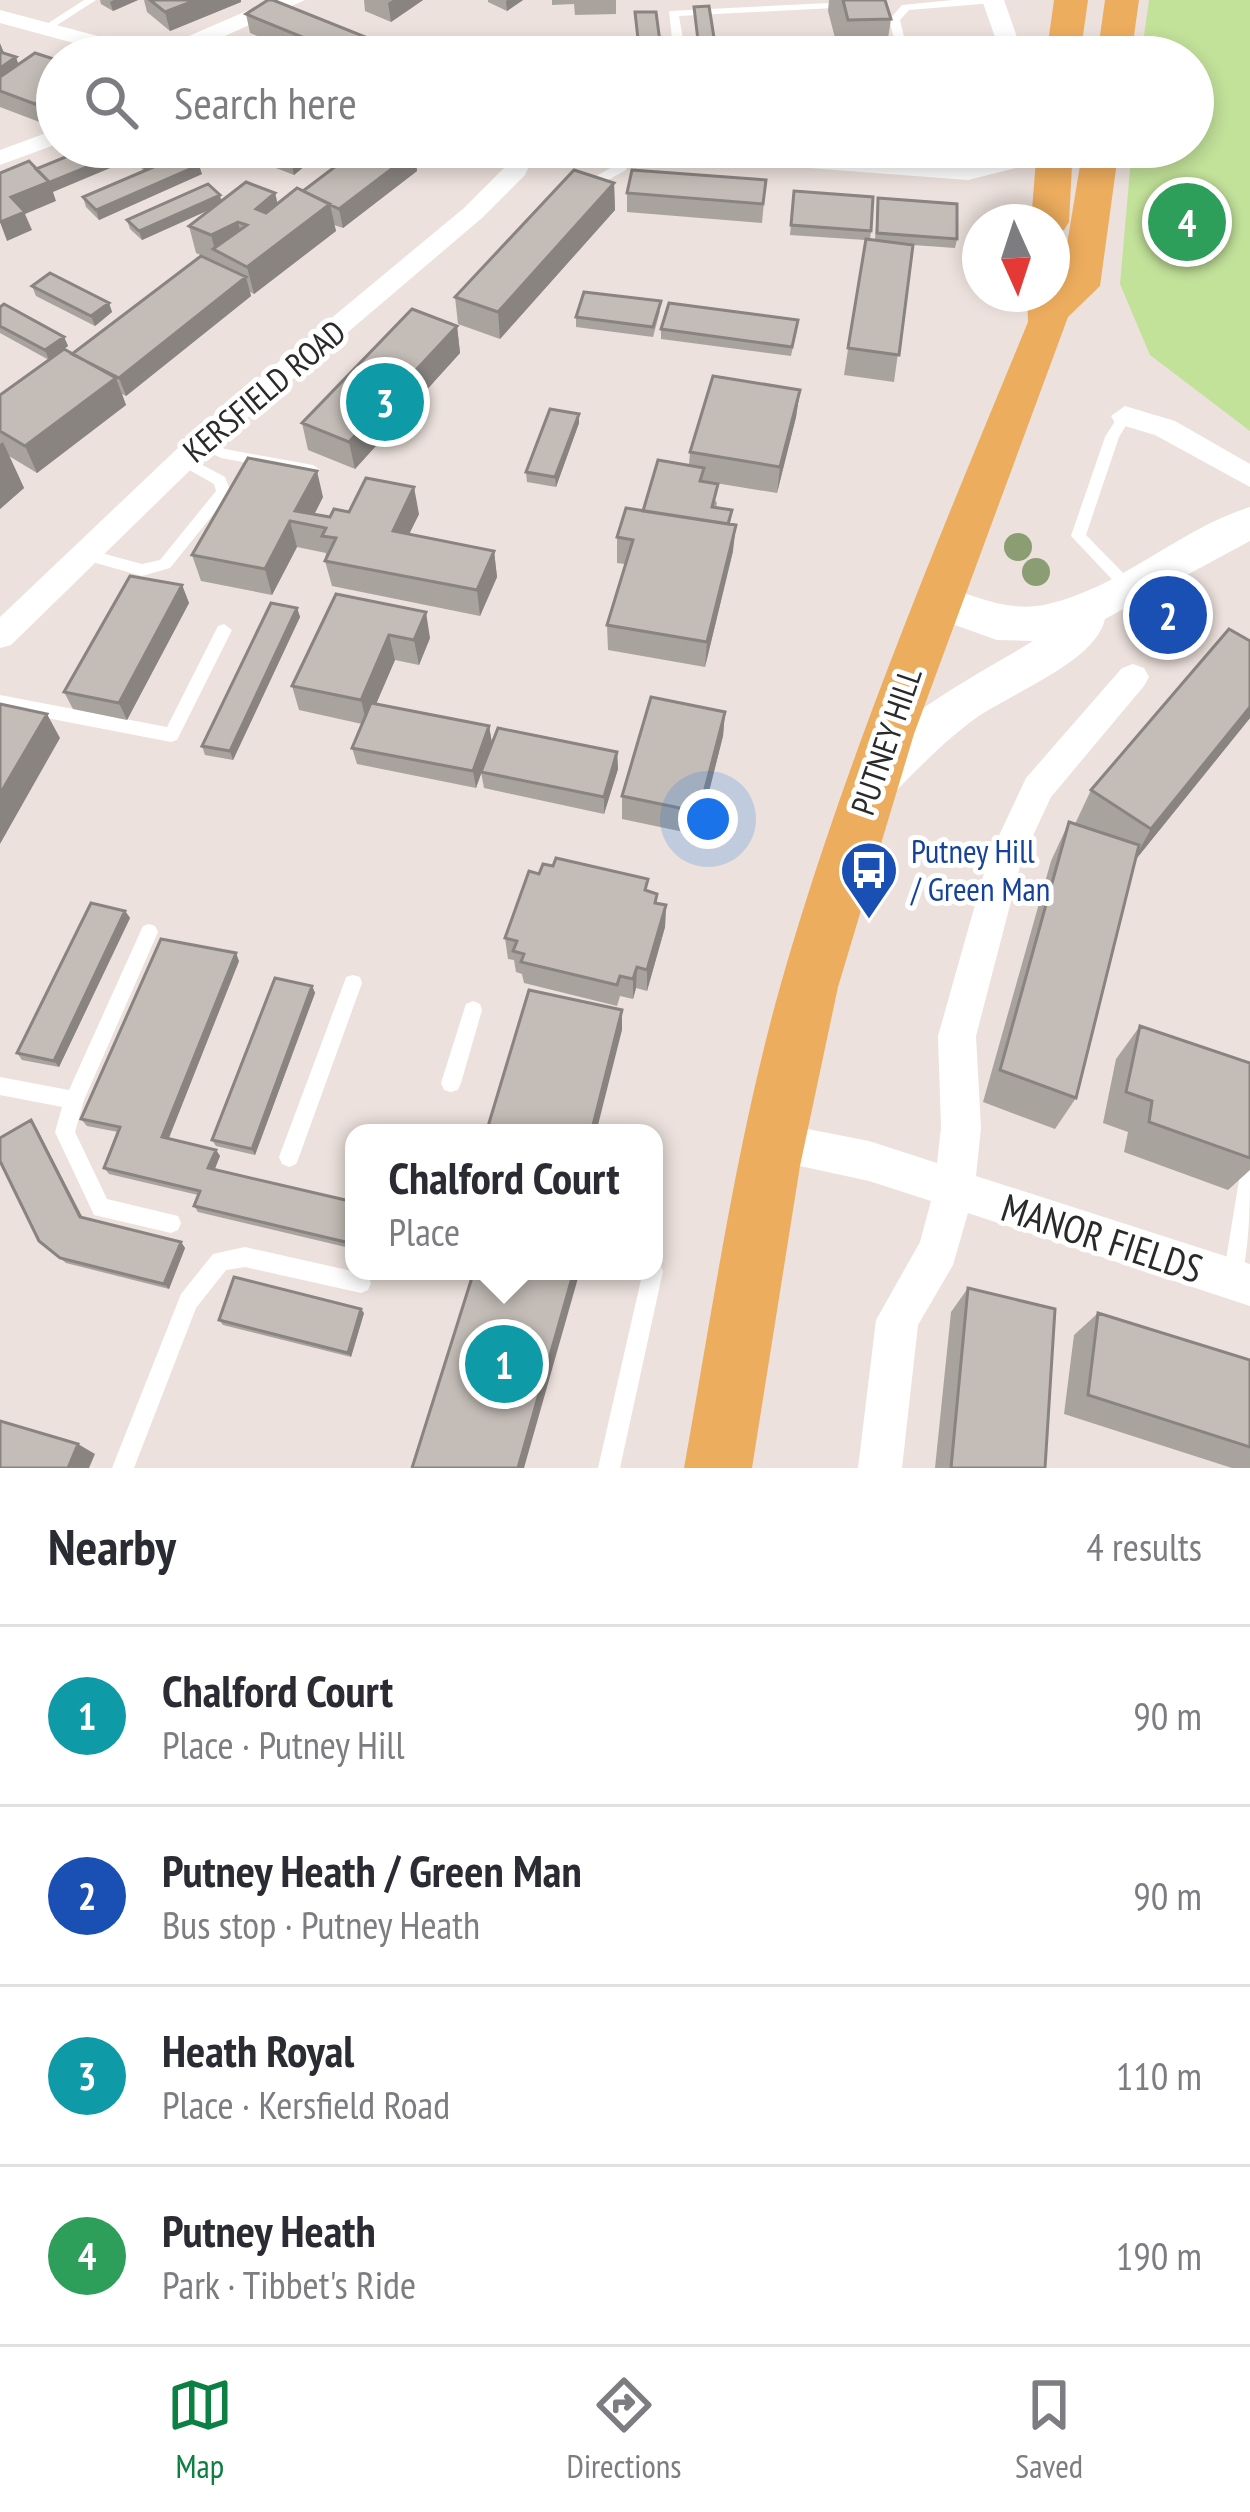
<!DOCTYPE html>
<meta charset="utf-8">
<style>
:root{--surface:#fff;--page:#f2f2f3;--text:#2b2b33;--muted:#7c7c81;--line:#e1e1e2;--accent:#0b8043}
body{margin:0;font-family:"PT Sans Narrow",sans-serif;background:var(--page);color:var(--text)}
.compass{position:absolute;left:962px;top:204px;width:108px;height:108px;border-radius:50%;background:var(--surface);box-shadow:0 6px 18px #0003;rotate:177deg}
.you{position:absolute;left:708px;top:819px;width:42px;height:42px;margin:-30px;border:9px solid #fff;border-radius:50%;background:#1a73e8;box-shadow:0 0 0 18px #1a73e833}
.badge{display:grid;place-items:center;width:78px;height:78px;border-radius:50%;background:var(--accent);color:#fff;font-size:39px;font-weight:700}
.pin{position:absolute;translate:-50% -50%;border:6px solid #fff;box-shadow:0 3px 12px #0006}
.popup{position:absolute;left:345px;top:1124px;width:318px;height:156px;box-sizing:border-box;display:grid;place-content:center;border-radius:24px;background:var(--surface);filter:drop-shadow(0 3px 9px #0005);font-size:39px;white-space:nowrap;color:var(--muted)}
.popup b{font-size:45px;color:var(--text)}
.popup::after{content:'';position:absolute;left:50%;top:100%;margin-left:-24px;border:24px solid transparent;border-top-color:var(--surface)}
.list{margin:0;padding:0;list-style:none}
h2{display:flex;justify-content:space-between;align-items:center;height:156px;margin:0;padding:0 48px;font-size:51px}
h2 small{font-size:39px;font-weight:400;color:var(--muted)}
.list li{display:grid;grid-template-columns:78px 1fr auto;gap:36px;align-items:center;box-sizing:border-box;height:180px;padding:0 48px;border-top:3px solid var(--line)}
.list b{display:block;font-size:45px;white-space:nowrap}
.list p{margin:0;font-size:39px;white-space:nowrap;color:var(--muted)}
.list em{font-size:39px;font-style:normal;color:var(--muted)}
.icon{flex:none;width:66px;height:66px;fill:none;stroke:currentColor;stroke-width:2;stroke-linecap:round;stroke-linejoin:round}
.map{position:relative;flex:none;width:1250px;height:1468px;overflow:hidden}
.search{position:absolute;background:var(--surface);box-shadow:0 6px 18px #0003;left:36px;right:36px;top:36px;height:132px;display:flex;align-items:center;gap:30px;box-sizing:border-box;padding:0 42px;border-radius:66px;color:var(--muted);font-size:45px}
.sheet{height:876px;background:var(--surface)}
nav{display:flex;justify-content:space-around;align-items:center;box-sizing:border-box;height:168px;border-top:3px solid var(--line);background:var(--surface);font-size:33px;color:var(--muted)}
nav a{display:grid;justify-items:center;gap:6px}
nav .on{color:var(--accent)}
.map>svg:first-child{display:block}
.green{fill:#c2e199}
.lines{fill:none;stroke-linecap:round;stroke-linejoin:round}
.lane{fill:#fff;fill-rule:evenodd}
.street{fill:#fff;fill-rule:evenodd}
.secondary{fill:#fff;fill-rule:evenodd}
.primary{fill:#edad5f;fill-rule:evenodd}
.tree{fill:#8b9d72}
.wall{fill:#a9a39d}
.shaded-wall{fill:#898480}
.building{fill:#c4bdb7;stroke:#898480;stroke-width:3}
.labels{text-anchor:middle;stroke-width:10;stroke-linejoin:round;paint-order:stroke}
.street-label{font-size:33px;fill:#2a2a2a;stroke:#fff}
.transit-label{font-size:33px;fill:#164399;stroke:#fff;text-anchor:start}
.near-street-label{font-size:39px;fill:#2a2a2a;stroke:#fff}
</style>
<div class="map">
<svg width="1250" height="1468" viewBox="0 0 1250 1468">
<rect width="100%" height="100%" fill="#ece1dc"/>
<!-- green -->
<path class="green" d="M1149,0H1250V431L1150,355L1120,284L1132,147H1193V57H1141Z"/>
<g class="lines">
<!-- lane -->
<path class="lane" d="M84,0H96L48,31L39,29Z
M953,0H998L993,3L909,10L900,20L907,49L936,57L898,53L889,20L902,5Z
M849,2L854,5L853,7L679,16L686,57H674L669,11Z
M621,147H633L626,170L597,186H589V180L616,165Z
M1125,411L1132,416L1119,437L1086,535L1133,583L1136,587L1128,593L1123,591L1071,536L1105,437L1120,413Z
M201,437L225,449L313,465L320,470L313,475L221,458L196,446L194,442L196,438Z
M182,454L225,477L231,492L170,568L142,576L78,558L75,554L78,550L83,548L142,564L160,560L216,491L214,484L177,463L175,459L177,455Z
M224,624L232,630L177,740L171,742L0,709V695L167,727L218,626Z
M149,924L155,926L158,932L84,1100L75,1132L107,1199L178,1216L181,1223L178,1230L171,1233L94,1215L55,1132L62,1107L0,1095V1077L69,1090L143,926Z
M353,975L360,977L362,983L299,1157L296,1164L289,1167L282,1164L279,1157L344,983L346,977Z
M473,1001L480,1004L482,1010L461,1083L458,1090L451,1092L444,1090L441,1083L464,1010L466,1004Z
M1250,1164C1250,1204 1250,1247 1240,1285L1233,1288L1226,1285L1223,1278L1240,1174L1243,1167Z
M245,1247L361,1273L368,1276L371,1283L368,1290L361,1293L245,1267L226,1270L196,1308L134,1468H112L181,1294L213,1254Z
M654,1261L660,1264L663,1271L620,1468H598L643,1271H654Z"/>
<!-- street -->
<path class="street" d="M272,0H305L178,57H125L0,23V10L154,51Z
M982,0H1004L1024,57H1002Z
M57,129V144L0,165V150Z
M514,147H538L525,175L482,218L220,441L11,645L0,648V617L200,427L464,208L505,167Z
M613,147H719L968,166C996,159 1019,147 1047,147L1024,166L968,180L625,154Z
M1125,406L1175,421L1250,464V487L1155,435L1115,423L1111,416Z
M1133,664L1144,668L1149,677L1144,686L1051,797L1022,859L976,1036L981,1128L976,1176L1250,1264V1306L968,1213L953,1265L918,1325L902,1468H858L876,1320L920,1242L931,1201L869,1181L777,1161L763,1156L757,1142L763,1128L777,1123L869,1141L937,1163L941,1128L938,1036L988,859L1026,778L1122,668Z"/>
<!-- secondary -->
<path class="secondary" d="M1250,507V541L1105,619C1095,664 1004,695 968,724C938,747 913,774 886,801L870,806L854,801L847,787C879,723 975,677 1033,641L997,640L921,613L915,602L921,591C957,579 995,617 1048,604C1122,587 1179,529 1250,507Z"/>
<!-- primary -->
<path class="primary" d="M1054,0H1088L1080,57H1046Z
M1105,0H1139L1131,57H1097Z
M1037,147H1073L1069,222L1064,230L1052,233V222H1031Z
M1083,147H1119L1100,286L1068,317L914,734L838,987L800,1166L752,1468H684C713,1307 736,1144 780,987C845,759 938,540 1028,322L1027,294H1052V282L1061,281Z"/>
</g>
<!-- trees -->
<g class="tree">
<circle cx="1018" cy="547" r="14"/>
<circle cx="1036" cy="572" r="14"/>
</g>
<!-- wall -->
<path class="wall" d="M100,0H138L113,11L101,4Z
M144,0H241V2L170,31L147,12Z
M364,0H423L391,22L365,11Z
M488,0H523L507,11L488,2Z
M552,0H616V14L575,15L574,4L552,5Z
M829,0H885L891,19L887,45L890,57H840L828,11Z
M246,14L383,44L385,57H308L250,33Z
M0,43L4,53L16,57L18,64L35,53L42,123L0,107Z
M122,147H209L188,155L202,174L99,220L86,207L83,197L144,171Z
M234,147H316L318,155L294,175L235,152Z
M845,147H955L953,156Z
M414,152L417,171L343,228L334,225L336,231L254,294L250,292L251,296L126,396L122,394L126,405L37,473L9,456L24,488L0,509V395L49,360L0,333V307L64,337L68,346L64,349L73,354L217,263L196,253L189,226L209,210L142,240L130,229L127,220L221,201L275,193L278,204L302,191Z
M766,180L762,223L627,212V193Z
M614,183L615,210L500,339L458,324L455,297Z
M794,191L871,231L870,240H875L878,198L957,239L955,248L913,245L894,382L844,375L865,240L790,235Z
M32,286L109,303L112,312L95,326L36,296Z
M660,311L653,337L576,327V317Z
M457,326L460,353L355,469L308,450L302,423Z
M661,329H797L791,356L661,339Z
M800,390L796,417L777,493L703,481L717,503L716,508L732,510L730,524L733,551L705,667L608,650L607,625L625,564L617,563V537L689,465L690,452Z
M579,414V423L556,487L527,482L526,472Z
M323,497L314,514L330,517L349,512L419,514L409,534L494,551L497,577L480,616L332,586L325,561L326,553L297,547L272,595L201,581L192,555Z
M182,585L189,603L127,720L73,709L64,692Z
M336,594L430,638L419,665L395,660L376,704L489,726L492,743L476,788L357,764L352,748L362,724L299,710L292,686Z
M297,608L300,617L233,760L205,755L202,746Z
M1250,641V718L1135,860L1076,1098L1055,1129L983,1102L1051,861L1069,822L1075,824L1091,790Z
M725,712L723,736L698,835L622,819V796Z
M617,752L618,769L604,814L484,788L481,772Z
M648,891L657,894V903L666,905L665,927L647,991L636,988L633,999L620,996L617,1006L524,983L522,974L516,972L514,960L508,959L505,938Z
M125,911L130,918L59,1067L22,1060L17,1053Z
M239,961L168,1139L216,1150L220,1156L214,1169L354,1202V1249L198,1212L194,1206L198,1195L109,1174L104,1168L118,1132L87,1126L81,1119Z
M312,986L315,993L255,1155L216,1146L212,1140Z
M1140,1026L1250,1063V1170L1228,1190L1124,1152L1128,1132L1103,1123L1116,1059Z
M36,1127L83,1218L181,1242L185,1248L169,1289L66,1263L39,1241Z
M968,1288L1045,1468H935L951,1312Z
M364,1313L351,1357L223,1325L219,1320Z
M1098,1313L1250,1360V1468H1232L1064,1414L1074,1335Z"/>
<!-- shaded-wall -->
<path class="shaded-wall" d="M114,0H138L113,11L110,2Z
M196,0H241V2L170,31L165,12Z
M393,0H423L391,22L388,3Z
M508,0H523L507,11L506,1Z
M0,44L8,62L16,57L22,76L0,91Z
M383,44L385,57H364Z
M57,88V111L42,123L35,104Z
M154,147H209L145,172L139,153Z
M300,147H316L318,155L294,175L290,156Z
M124,152L127,161L53,192L56,201L25,214L32,230L7,241L0,222L11,197Z
M414,152L417,171L343,228L339,209Z
M199,165L202,174L99,220L96,210Z
M614,183L615,210L500,339L498,312Z
M275,193L281,221L256,209Z
M220,195L222,204L142,240L139,231Z
M330,204L336,231L254,294L247,267Z
M238,222L245,249L215,250L211,235Z
M246,277L251,296L126,396L119,378Z
M109,303L112,312L95,326L91,316Z
M457,326L460,353L355,469L349,442Z
M64,337L68,346L49,360L45,350Z
M116,378L126,405L37,473L25,446Z
M800,390L796,417L777,493L780,467Z
M579,414V423L556,487L555,477Z
M3,442L24,488L0,509V444Z
M317,471L323,497L309,525L295,511Z
M414,487L419,514L398,557L393,531Z
M290,521L297,547L272,595L265,569Z
M736,525L733,551L705,667L707,642Z
M494,551L497,577L480,616L477,590Z
M182,585L189,603L127,720L119,703Z
M297,608L300,617L233,760L230,751Z
M426,612L430,638L419,665L414,640Z
M389,635L395,660L367,725L361,700Z
M1250,707V718L1129,868L1151,829Z
M725,712L723,736L698,835L699,812Z
M47,714L60,738L0,844V794Z
M489,726L492,743L476,788L473,771Z
M617,752L618,769L604,814V797Z
M666,905L665,927L647,991V970Z
M125,911L130,918L59,1067L54,1061Z
M236,953L239,961L167,1143L162,1137Z
M637,967L636,988L633,999V979Z
M312,986L315,993L255,1155L252,1149Z
M622,1010V1030L596,1133H591Z
M31,1120L36,1127L85,1223L80,1217Z
M216,1150L220,1156L213,1174L208,1168Z
M181,1242L185,1248L169,1289L164,1284Z
M574,1271H580L524,1468H518Z
M361,1309L364,1313L351,1357L348,1353Z
M78,1444L95,1454L89,1468H68Z"/>
<!-- building -->
<path class="building" d="M150,0H196L165,12Z
M268,0H273L383,44L364,57H351L246,14Z
M843,0H885L891,19L848,20Z
M709,6L717,57H700L694,7Z
M635,12H656L662,57H640Z
M887,44L890,57H860L857,45Z
M0,52L16,57L0,68Z
M35,53L57,60V88L35,104L0,91V77Z
M805,54L806,57H771V55Z
M90,147H119L124,152L48,183L49,182L36,169Z
M134,147H154L139,153Z
M267,147H300L290,156Z
M361,147H403L414,152L339,209L303,191Z
M186,153L199,165L96,210L83,197Z
M29,161L49,182L11,197L25,212L0,222V173Z
M574,170L614,183L498,312L455,297Z
M632,170L766,180L763,204L627,193Z
M246,182L275,193L256,209L266,213L297,188L330,204L247,267L213,249L247,225L238,222L211,235L189,226Z
M208,184L220,195L139,231L127,220Z
M794,191L873,197L871,231L791,225Z
M878,198L957,204V239L877,233Z
M866,239L913,245L899,355L848,348Z
M201,256L246,277L119,378L72,354Z
M50,273L109,303L91,316L32,286Z
M584,292L661,301L653,327L576,317Z
M669,303L798,320L792,347L661,329Z
M4,304L64,337L45,350L0,326V307Z
M412,309L457,326L349,442L302,423Z
M64,349L116,378L25,446L0,431V395Z
M713,376L800,390L780,467L690,452Z
M550,409L579,414L555,477L526,472Z
M248,458L317,471L295,511L330,517L334,509L349,512L366,478L414,487L393,531L494,551L477,590L325,561L336,538L322,536L326,528L290,521L265,569L192,555Z
M658,460L704,468L700,481L718,484L712,507L732,510L728,524L643,511Z
M626,508L736,525L707,642L607,625L633,540L617,537Z
M130,576L182,585L119,703L64,692Z
M336,594L426,612L414,640L389,635L361,700L292,686Z
M271,603L297,608L230,751L202,746Z
M1229,629L1250,641V707L1151,829L1091,790Z
M651,697L725,712L699,812L622,796Z
M371,703L489,726L473,771L352,748Z
M0,704L47,714L0,794Z
M498,728L617,752L604,797L481,772Z
M1069,822L1139,845L1076,1098L1000,1070Z
M556,858L648,879L645,890L657,894L655,903L666,905L647,970L637,967L633,979L620,976L617,985L521,962L524,954L513,951L517,941L505,938L529,871L539,874L543,864L553,866Z
M91,903L125,911L54,1061L17,1053Z
M161,939L236,953L162,1137L216,1150L208,1168L354,1202V1244L194,1206L200,1191L104,1168L120,1127L81,1119Z
M275,978L312,986L252,1149L212,1140Z
M529,990L622,1010L591,1133H486Z
M1140,1026L1250,1063V1158L1149,1122L1152,1101L1126,1092Z
M31,1120L80,1217L181,1242L164,1284L60,1258L39,1241L0,1161V1138Z
M474,1271H574L518,1468H412Z
M234,1277L361,1309L348,1353L219,1320Z
M968,1288L1055,1309L1045,1468H951Z
M1098,1313L1250,1360V1447L1088,1395Z
M0,1421L78,1444L68,1468H0Z"/>
<!-- icons -->
<defs>
<symbol id="bus-pin" viewBox="-11 -11 22 30"><path d="M0 17L-7.5 6A9.5 9.5 0 1 1 7.5 6Z" fill="#1a4fb4" stroke="#fff"/><path d="M-5-6H5V4H4V6H2V4H-2V6H-4V4H-5ZM-3.5-4V0h7V-4ZM-3.5 1.2v1.5H-2V1.2ZM2 1.2v1.5H3.5V1.2Z" fill="#fff"/></symbol>
</defs>
<g fill-rule="evenodd">
<use href="#bus-pin" x="836" y="837" width="66" height="90"/>
</g>
<g class="labels">
<!-- street labels -->
<g class="street-label">
<text transform="translate(264 391) rotate(-40)" y="12">KERSFIELD ROAD</text>
<text transform="translate(886 741) rotate(-71)" y="12">PUTNEY HILL</text>
</g>
<!-- transit labels -->
<g class="transit-label">
<text x="911" y="863">Putney Hill<tspan x="911" dy="38">/ Green Man</tspan></text>
</g>
<!-- near-street labels -->
<g class="near-street-label">
<text transform="translate(1102 1238) rotate(18)" y="14">MANOR FIELDS</text>
</g>
</g>
</svg>
<svg class="compass" viewBox="-18 -18 36 36"><path d="M0-13l5 13h-10z" fill="#e53935"/><path d="M0 13l5-13h-10z" fill="#7c7c81"/></svg>
<div class="you"></div>
<div class="pin badge" style="left:504px;top:1364px;background:#0f9aa8">1</div>
<div class="popup"><b>Chalford Court</b>Place</div>
<div class="pin badge" style="left:1168px;top:615px;background:#1a4fb4">2</div>
<div class="pin badge" style="left:385px;top:402px;background:#0f9aa8">3</div>
<div class="pin badge" style="left:1187px;top:222px;background:#2e9e5b">4</div>
<div class="search"><svg class="icon" aria-label="search" viewBox="0 0 24 24"><circle cx="10" cy="10" r="6"/><path d="M15 15l6 6"/></svg>Search here</div>
</div>
<section class="sheet">
<h2>Nearby<small>4 results</small></h2>
<ul class="list">
<li><span class="badge" style="background:#0f9aa8">1</span><div><b>Chalford Court</b><p>Place · Putney Hill</p></div><em>90 m</em></li>
<li><span class="badge" style="background:#1a4fb4">2</span><div><b>Putney Heath / Green Man</b><p>Bus stop · Putney Heath</p></div><em>90 m</em></li>
<li><span class="badge" style="background:#0f9aa8">3</span><div><b>Heath Royal</b><p>Place · Kersfield Road</p></div><em>110 m</em></li>
<li><span class="badge" style="background:#2e9e5b">4</span><div><b>Putney Heath</b><p>Park · Tibbet's Ride</p></div><em>190 m</em></li>
</ul>
</section>
<nav>
<a class="on"><svg class="icon" aria-label="map" viewBox="0 0 24 24"><path d="M3 6l6-2 6 2 6-2v14l-6 2-6-2-6 2zM9 4v14M15 6v14"/></svg>Map</a>
<a><svg class="icon" aria-label="directions" viewBox="0 0 24 24"><path d="M12 3l9 9-9 9-9-9zM9 14v-3h6M13 9l2 2-2 2"/></svg>Directions</a>
<a><svg class="icon" aria-label="saved" viewBox="0 0 24 24"><path d="M7 4h10v16l-5-4-5 4z"/></svg>Saved</a>
</nav>
